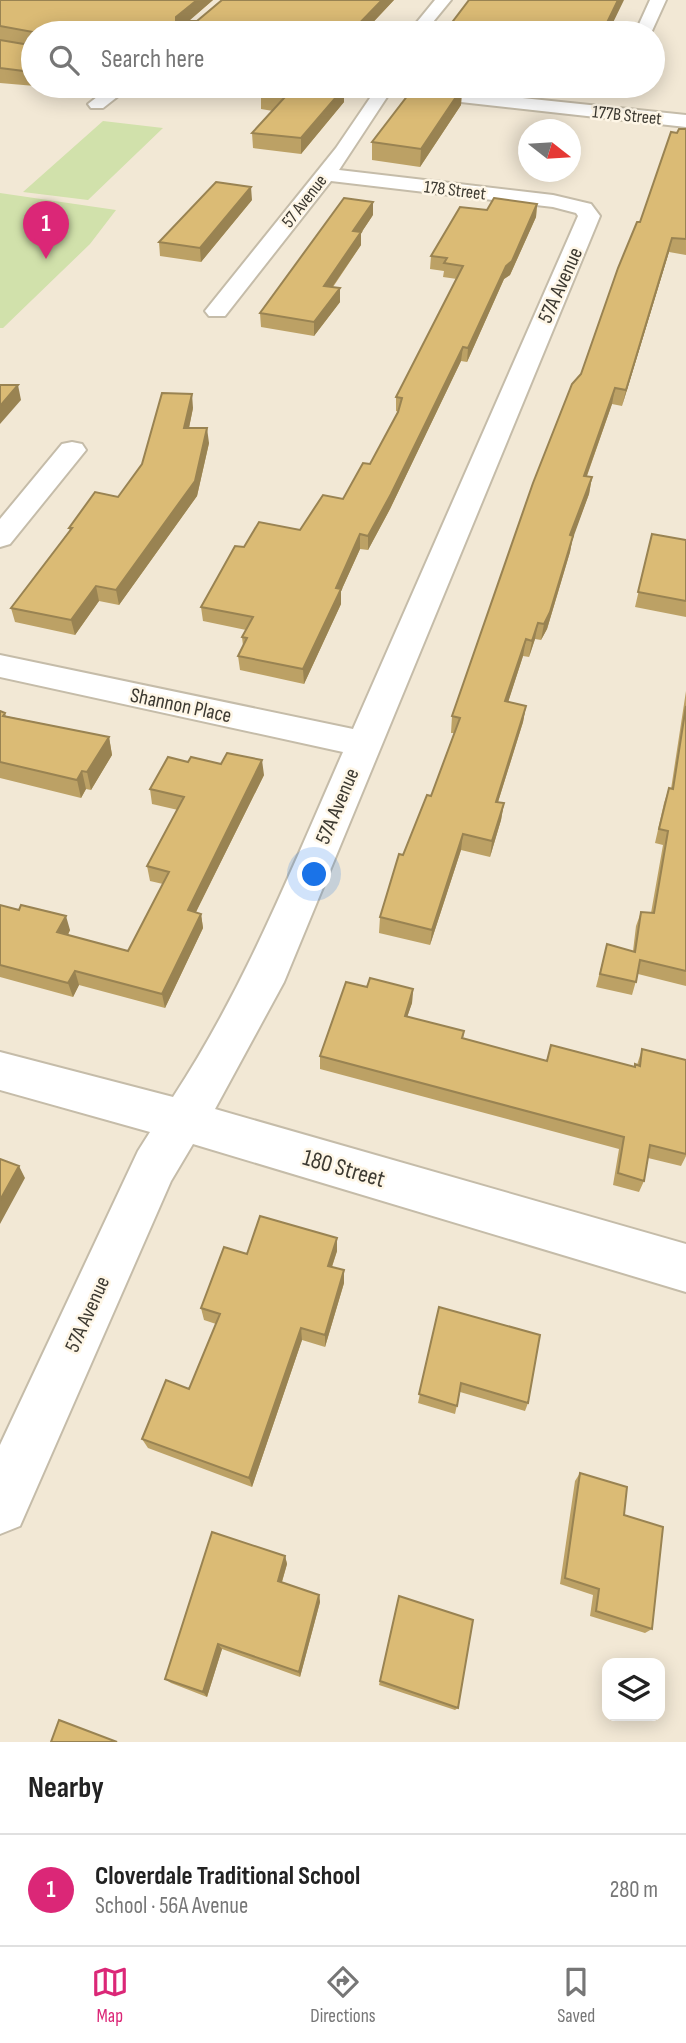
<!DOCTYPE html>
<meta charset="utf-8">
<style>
:root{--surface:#fff;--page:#f2f2f2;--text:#222;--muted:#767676;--line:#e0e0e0;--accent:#db2777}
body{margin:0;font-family:"Sofia Sans Condensed",sans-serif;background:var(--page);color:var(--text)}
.controls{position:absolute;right:21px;bottom:21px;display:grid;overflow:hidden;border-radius:14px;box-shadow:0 4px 18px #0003}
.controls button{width:63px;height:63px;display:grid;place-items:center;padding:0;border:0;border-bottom:2px solid var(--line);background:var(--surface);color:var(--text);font:35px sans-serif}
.compass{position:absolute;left:518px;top:119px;width:63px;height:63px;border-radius:50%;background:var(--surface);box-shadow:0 4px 18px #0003;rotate:107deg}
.you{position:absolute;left:315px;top:875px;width:24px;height:24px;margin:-18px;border:5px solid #fff;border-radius:50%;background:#1a73e8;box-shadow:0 0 0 10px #1a73e833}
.badge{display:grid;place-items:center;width:46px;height:46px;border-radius:50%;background:var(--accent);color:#fff;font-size:23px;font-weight:700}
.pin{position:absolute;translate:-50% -58px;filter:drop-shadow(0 2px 4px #0008)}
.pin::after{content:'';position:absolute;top:37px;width:24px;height:21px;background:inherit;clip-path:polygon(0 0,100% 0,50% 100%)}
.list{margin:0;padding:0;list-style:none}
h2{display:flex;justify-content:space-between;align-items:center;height:91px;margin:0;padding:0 28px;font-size:30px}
h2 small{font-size:23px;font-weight:400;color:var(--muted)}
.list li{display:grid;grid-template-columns:46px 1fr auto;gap:21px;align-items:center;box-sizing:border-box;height:112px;padding:0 28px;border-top:2px solid var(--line)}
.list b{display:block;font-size:26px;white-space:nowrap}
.list p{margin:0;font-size:23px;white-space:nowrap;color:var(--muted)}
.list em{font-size:23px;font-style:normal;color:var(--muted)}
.icon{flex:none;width:38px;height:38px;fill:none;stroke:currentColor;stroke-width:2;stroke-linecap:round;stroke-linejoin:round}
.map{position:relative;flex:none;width:686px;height:1742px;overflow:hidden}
.search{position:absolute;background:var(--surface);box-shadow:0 4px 18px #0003;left:21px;right:21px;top:21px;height:77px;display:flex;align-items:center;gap:18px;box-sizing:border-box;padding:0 24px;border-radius:38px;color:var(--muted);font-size:26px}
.sheet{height:203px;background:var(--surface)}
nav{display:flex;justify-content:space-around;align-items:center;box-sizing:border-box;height:98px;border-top:2px solid var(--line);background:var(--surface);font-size:19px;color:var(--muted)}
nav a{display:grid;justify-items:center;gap:4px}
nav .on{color:var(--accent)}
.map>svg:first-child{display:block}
.green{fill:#d1e1ab}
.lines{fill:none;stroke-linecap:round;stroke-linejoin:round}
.minor-casing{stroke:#c5bca9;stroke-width:4}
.minor{fill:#fff;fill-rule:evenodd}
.wall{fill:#bca165}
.shaded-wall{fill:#998352}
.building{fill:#dbbb75;stroke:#998352;stroke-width:2}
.labels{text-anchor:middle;stroke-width:5;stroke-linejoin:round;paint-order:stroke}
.far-street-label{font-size:18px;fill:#3c3931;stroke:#fef6e6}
.street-label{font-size:21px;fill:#3c3931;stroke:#fef6e6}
.near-street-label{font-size:24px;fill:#3c3931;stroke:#fef6e6}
</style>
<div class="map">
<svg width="686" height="1742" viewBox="0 0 686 1742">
<rect width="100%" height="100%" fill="#f2e8d5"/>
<!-- green -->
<path class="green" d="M103,121L163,128L88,200L23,192Z
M0,193L116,210L90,244L3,328H0Z"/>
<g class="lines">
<defs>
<path id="minor" d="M435,0H451L424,33H408Z
M650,0H666L651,33H635Z
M111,86H131L103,108H91L88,104Z
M350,86H406L686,115V127L389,94L339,170L553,195L591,204L600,216L284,982L215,1109L686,1244V1292L193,1144L171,1181L20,1526L0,1534V1445L138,1151L150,1132L0,1090V1052L173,1097C244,989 291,870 343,752L0,677V655L353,729L578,216L576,213L553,207L331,181L225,316H209L205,311L209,306L336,148L370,98L371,93L353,90Z
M72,442L82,444L86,450L10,544L0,547V519L62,444Z"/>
</defs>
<!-- minor casing -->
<use href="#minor" class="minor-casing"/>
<!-- minor -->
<use href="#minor" class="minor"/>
</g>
<!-- wall -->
<path class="wall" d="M0,0H213L189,21H197L222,0H394L363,33H33V86H35L0,83V40L22,43L0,40Z
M269,86H333L332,87L344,102L301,154L253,148L252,133L273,111L261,109V94Z
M415,86H474L471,90L462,89L461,105L420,167L372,160V142Z
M482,86H582L577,95Z
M686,129V255L669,252L622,406L612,404L587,476L592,477L589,494L573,536L570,552L547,629L541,640L535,639L529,657L523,656L508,702L526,706L523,722L498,802L504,803L501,820L490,857L461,850L430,945L379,933L380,917L403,855L431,796L454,733H451L452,716L581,374L640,222L677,133Z
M252,200L201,262L160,256L159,242Z
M537,204L536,217L510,275L504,279L467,362L461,361L390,509L368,550L360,549L341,591V604L304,684L240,670L238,656L243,646L242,637L246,630L203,621L201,607L244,547L300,530L343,499L370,464L398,412L396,411V397L457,279L443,277L444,271L430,269L431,256L487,210Z
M373,215L361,233V245L333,287L340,288V302L314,336L261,327L260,313Z
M193,408L189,428L209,443L197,496L119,605L99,601L75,635L15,622L11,608L70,532L69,528L118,497Z
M652,534L686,540V617L635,607Z
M686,691V986L638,974L632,995L596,987L607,944L633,951L636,926L641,912L651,913L663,845L655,843L664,803L669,788L671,789Z
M0,711L5,713L6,716L109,737L112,755L91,790L86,789L81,798L0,778Z
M188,762L264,775L196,912L201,914L203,928L165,1008L79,985L73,997L0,977V905L70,930L68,935L128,951L163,884L150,881L147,866L178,810L152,804L150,789Z
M413,989L412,1003L407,1017L464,1031L463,1039L547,1061L634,1067L637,1065L642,1049L686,1060V1156L681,1166L648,1158L644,1181L639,1192L613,1185L619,1149L320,1069V1056Z
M337,1251L332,1267L344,1270V1283L325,1347L302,1340L252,1487L148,1448L142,1439L189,1389L216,1324L204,1320L201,1308L247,1254Z
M439,1307L528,1403L525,1411L460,1392L455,1414L418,1403Z
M580,1473L624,1515L652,1629L645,1633L590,1616L593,1595L560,1584L575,1481Z
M285,1556L287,1564L282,1582L319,1595L320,1602L300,1677L222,1649L207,1697L171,1683L165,1679Z
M399,1596L458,1708L455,1710L379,1685Z"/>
<!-- shaded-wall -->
<path class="shaded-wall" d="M197,0H213L177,31L176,17Z
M382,0H394L363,33H350Z
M618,0H624L608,33H602Z
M578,86H582L577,95Z
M344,88V102L301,154V138Z
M462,88L461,105L420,167L421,149Z
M251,187L252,200L201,262L200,248Z
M373,202V215L361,233V245L324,299V286L353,231Z
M537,204L536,217L510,275L504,279L467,362L468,348L506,266Z
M672,238L669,252L622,406L626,390Z
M340,288V302L314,336V322Z
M463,347L461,361L390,509L368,550V536Z
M18,385L21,400L0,424V406Z
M615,388L612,404L581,492L584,476Z
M192,394L193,408L186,442L184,428Z
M207,428L209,443L197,496L119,605L116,590Z
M592,477L589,494L568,552L570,535Z
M360,534V549L341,591V604L304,684L303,669L336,588Z
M573,536L570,552L547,629L541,640L544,624Z
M96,586L99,601L75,635L71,620Z
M538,623L535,639L529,657L532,641Z
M526,639L523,656L503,718L505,701Z
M526,706L523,722L493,818L496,802Z
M109,737L112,755L91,790L87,772Z
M262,760L264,775L190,924L188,910Z
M82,771L86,789L81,798L77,780Z
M504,803L501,820L490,857L492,841Z
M463,834L461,850L430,945L432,930Z
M201,914L203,928L165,1008L162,994Z
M66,916L70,930L62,946L57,932Z
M75,971L79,985L73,997L68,983Z
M413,989L412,1003L403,1029L405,1016Z
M19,1166L25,1178L0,1224V1200Z
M337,1238V1251L328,1278V1266Z
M344,1270V1283L325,1347V1335Z
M301,1328L302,1340L252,1487L249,1478Z
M285,1556L287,1564L280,1588L278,1581Z
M319,1595L320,1602L300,1677L299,1672Z
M218,1644L222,1649L207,1697L203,1692Z"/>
<!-- building -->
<path class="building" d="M0,0H197L176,17V21H197L222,0H382L350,33H33L32,72L0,68V40L30,45L33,32L0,26Z
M469,0H618L602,33H444Z
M269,86H325L344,88L301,138L252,133L285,97L261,94Z
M415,86H444L462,88L421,149L372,142Z
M679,129H686V239L672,238L626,390L615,388L584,476L592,477L570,535L573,536L550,612L544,624L538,623L532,641L526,639L505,701L526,706L496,802L504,803L492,841L463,834L432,930L380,917L399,854L403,855L427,795L431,796L460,718L452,716L533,483L572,384L581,374L618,268L637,222H640L671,132L677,133Z
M216,182L251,187L200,248L159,242Z
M344,198L373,202L353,231L361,232L324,286L340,288L314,322L260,313Z
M494,198L537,204L512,261L506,266L468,348L463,347L391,494L368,536L360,534L336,588L341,589L303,669L238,656L247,638L242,637L253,617L201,607L235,546L244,547L259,522L300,530L323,495L343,499L363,463L370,464L398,412L402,398L396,397L463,266L444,263L447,258L431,256L460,207L487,210Z
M0,385H18L0,406Z
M162,393L192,394L184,428H207L195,481L116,590L96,586L71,620L11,608L72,528H69L95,492L118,497L142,464Z
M652,534L686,540V601L638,592Z
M686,706V971L640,960L636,982L600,974L607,944L635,952L641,912L654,913L668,831L659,829L669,788L673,789Z
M0,711L5,713L3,716L109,737L87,772L82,771L77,780L0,762Z
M227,753L262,760L188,910L201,914L162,994L75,971L68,983L0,965V905L19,910L21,905L66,916L57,932L128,951L169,872L147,866L184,797L150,789L168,757L188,762L191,757L221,764Z
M370,978L413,989L405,1016L464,1031L462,1038L547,1061L551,1045L635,1067V1064L640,1066L642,1049L686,1060V1154L650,1145L644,1181L618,1173L624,1137L320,1056L346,982L367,987Z
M0,1159L19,1166L0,1200Z
M260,1216L337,1238L328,1266L344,1270L325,1335L301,1328L249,1478L142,1439L166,1380L189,1389L220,1314L201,1308L224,1247L247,1254Z
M439,1307L540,1335L528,1403L461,1383L457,1406L419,1394Z
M580,1473L627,1487L624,1515L663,1527L652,1629L596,1611L599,1589L565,1578Z
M212,1532L285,1556L278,1581L319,1595L299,1672L218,1644L203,1692L165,1679Z
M399,1596L473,1620L458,1708L380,1681Z
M59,1720L117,1742H51Z"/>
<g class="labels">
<!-- far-street labels -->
<g class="far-street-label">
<text transform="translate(627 115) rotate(6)" y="6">177B Street</text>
<text transform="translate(455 190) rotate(7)" y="6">178 Street</text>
<text transform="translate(304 201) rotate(-52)" y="6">57 Avenue</text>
</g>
<!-- street labels -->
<g class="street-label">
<text transform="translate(560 285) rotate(-66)" y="7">57A Avenue</text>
<text transform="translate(181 705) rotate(12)" y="7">Shannon Place</text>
<text transform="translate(337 806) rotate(-67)" y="7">57A Avenue</text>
<text transform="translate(87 1314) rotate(-66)" y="7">57A Avenue</text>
</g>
<!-- near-street labels -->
<g class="near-street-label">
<text transform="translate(344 1168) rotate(16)" y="8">180 Street</text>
</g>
</g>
</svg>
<div class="controls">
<button><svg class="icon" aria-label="layers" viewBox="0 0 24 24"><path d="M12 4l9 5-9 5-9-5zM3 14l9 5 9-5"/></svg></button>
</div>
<svg class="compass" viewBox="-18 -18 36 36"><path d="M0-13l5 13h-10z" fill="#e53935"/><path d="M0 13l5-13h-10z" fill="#767676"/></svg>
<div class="you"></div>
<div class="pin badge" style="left:46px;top:259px">1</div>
<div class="search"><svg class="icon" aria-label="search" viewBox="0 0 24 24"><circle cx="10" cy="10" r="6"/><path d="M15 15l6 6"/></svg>Search here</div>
</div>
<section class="sheet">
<h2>Nearby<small></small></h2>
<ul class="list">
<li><span class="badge">1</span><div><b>Cloverdale Traditional School</b><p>School · 56A Avenue</p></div><em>280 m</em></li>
</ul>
</section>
<nav>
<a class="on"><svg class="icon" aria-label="map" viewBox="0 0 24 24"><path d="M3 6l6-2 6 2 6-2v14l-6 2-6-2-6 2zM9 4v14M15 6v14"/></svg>Map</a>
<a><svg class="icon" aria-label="directions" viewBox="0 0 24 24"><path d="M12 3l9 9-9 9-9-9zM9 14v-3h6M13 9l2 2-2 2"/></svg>Directions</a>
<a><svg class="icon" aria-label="saved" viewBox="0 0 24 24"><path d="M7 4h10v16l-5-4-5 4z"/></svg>Saved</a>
</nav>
